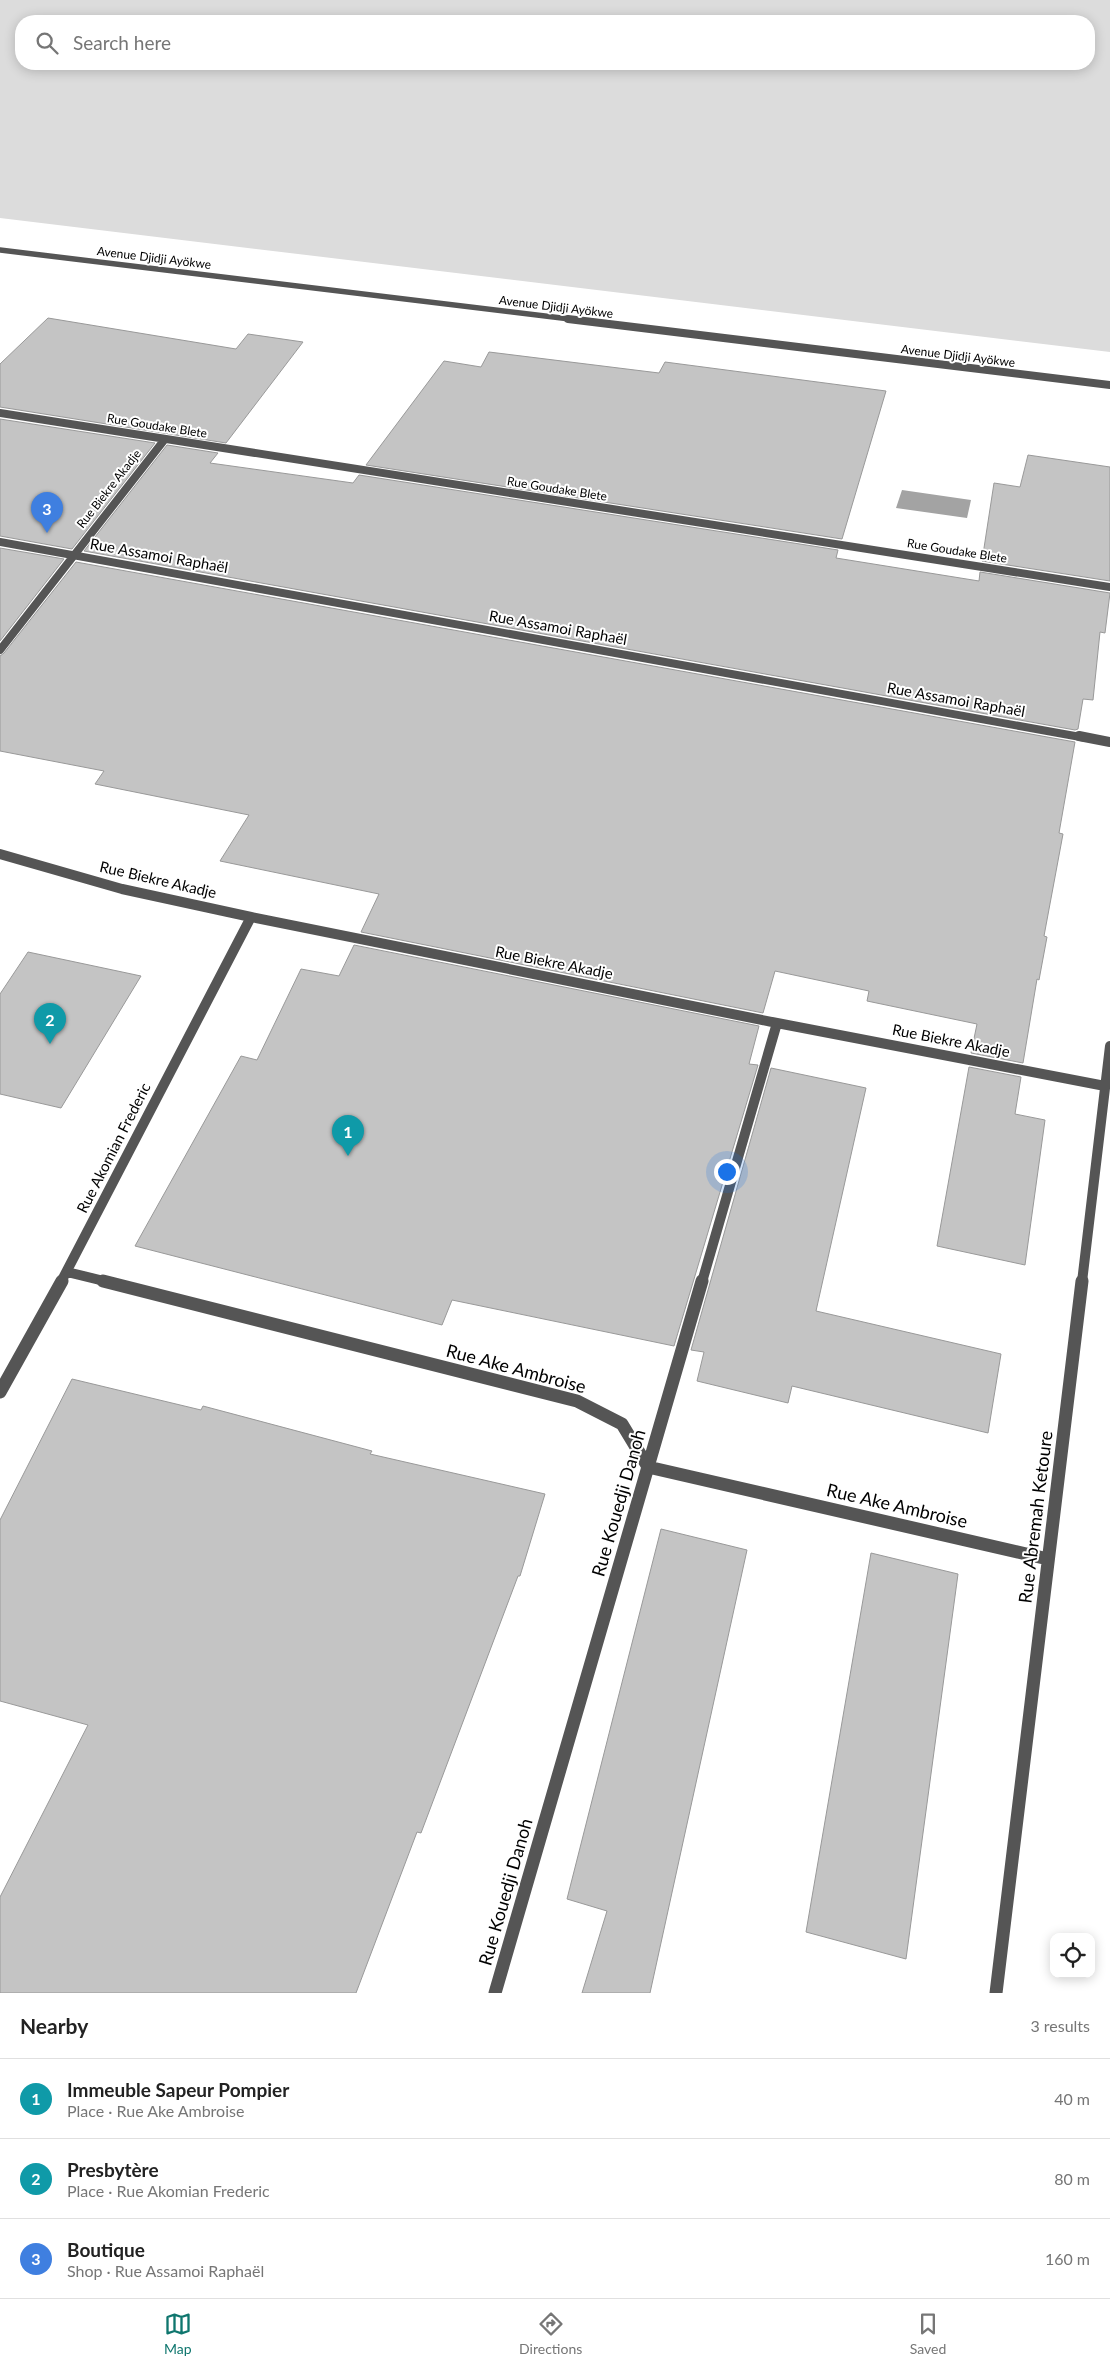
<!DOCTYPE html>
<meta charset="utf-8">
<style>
:root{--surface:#fff;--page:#f2f2f2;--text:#222;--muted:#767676;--line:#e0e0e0;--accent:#0f766e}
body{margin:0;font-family:Lato,sans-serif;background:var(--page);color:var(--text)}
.controls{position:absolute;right:15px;bottom:15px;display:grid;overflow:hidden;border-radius:10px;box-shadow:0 2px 12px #0003}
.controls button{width:45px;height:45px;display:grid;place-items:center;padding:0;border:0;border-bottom:1px solid var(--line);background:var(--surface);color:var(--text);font:25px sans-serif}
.you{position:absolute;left:726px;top:1171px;width:18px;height:18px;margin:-12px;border:4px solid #fff;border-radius:50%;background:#1a73e8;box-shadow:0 0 0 8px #1a73e833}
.badge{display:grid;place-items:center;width:32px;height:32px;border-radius:50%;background:var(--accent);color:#fff;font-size:16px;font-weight:700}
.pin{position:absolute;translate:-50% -41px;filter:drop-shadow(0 1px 2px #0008)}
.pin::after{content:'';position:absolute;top:26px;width:18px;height:15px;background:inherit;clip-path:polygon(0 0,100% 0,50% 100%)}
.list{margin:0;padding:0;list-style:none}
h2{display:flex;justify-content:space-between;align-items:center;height:65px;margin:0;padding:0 20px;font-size:21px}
h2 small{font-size:16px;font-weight:400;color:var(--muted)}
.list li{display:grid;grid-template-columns:32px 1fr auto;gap:15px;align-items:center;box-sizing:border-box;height:80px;padding:0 20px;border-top:1px solid var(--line)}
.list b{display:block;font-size:19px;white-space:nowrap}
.list p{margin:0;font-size:16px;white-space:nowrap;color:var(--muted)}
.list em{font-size:16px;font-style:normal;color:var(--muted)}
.icon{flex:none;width:28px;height:28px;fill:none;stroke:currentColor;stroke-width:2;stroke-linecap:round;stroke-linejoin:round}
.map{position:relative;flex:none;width:1110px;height:1993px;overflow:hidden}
.search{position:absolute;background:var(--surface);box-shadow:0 2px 12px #0003;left:15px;right:15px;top:15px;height:55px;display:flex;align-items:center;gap:12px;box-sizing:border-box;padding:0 18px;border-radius:20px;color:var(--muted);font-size:19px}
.sheet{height:305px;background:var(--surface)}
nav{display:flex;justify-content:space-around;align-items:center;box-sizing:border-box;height:70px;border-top:1px solid var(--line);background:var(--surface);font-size:14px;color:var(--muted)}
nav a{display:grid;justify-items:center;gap:2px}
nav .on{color:var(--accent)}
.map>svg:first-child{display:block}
.green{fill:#dcdcdc;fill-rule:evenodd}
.water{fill:#a3a3a3}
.building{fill:#c4c4c4;stroke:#999}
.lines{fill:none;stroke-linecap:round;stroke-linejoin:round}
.minor-far2{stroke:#555;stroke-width:8}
.minor-far1{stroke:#555;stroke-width:10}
.minor{stroke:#555;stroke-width:13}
.tertiary-far1{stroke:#555;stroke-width:5.5}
.tertiary{stroke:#555;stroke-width:8}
.labels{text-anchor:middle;stroke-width:4;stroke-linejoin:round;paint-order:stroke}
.far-street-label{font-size:12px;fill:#000;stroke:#fff}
.street-label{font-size:15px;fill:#000;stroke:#fff}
.near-street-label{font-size:18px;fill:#000;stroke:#fff}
</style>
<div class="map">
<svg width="1110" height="1993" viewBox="0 0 1110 1993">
<rect width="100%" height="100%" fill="#fff"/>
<!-- green -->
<path class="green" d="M0,0H1110V352L0,218ZM21,21H1089V64H21Z"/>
<!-- water -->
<path class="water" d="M902,490L971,500L967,518L896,508Z"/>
<!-- building -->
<path class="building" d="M48,318L236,349L248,334L303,342L226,443L0,407V364Z
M489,352L659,373L665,362L886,391L842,539L366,465L444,361L481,367Z
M0,419L155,443L72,549L0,536Z
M167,445L218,453L210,463L353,483L359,475L838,550L836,558L979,581L980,572L1110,593L1105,633L1100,632L1093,700L1083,699L1078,729L1075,730L84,551Z
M1028,455L1110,467V581L982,561L994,483L1020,487Z
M0,548L64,559L0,641Z
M76,562L1075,742L1059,833L1063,834L1044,936L1047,937L1039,980L1037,979L1023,1063L971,1053L977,1024L867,1001L869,991L775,971L763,1013L361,932L379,894L220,861L249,815L95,784L104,771L0,751V656L4,653Z
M354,945L759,1026L749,1064L758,1065L674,1346L452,1300L442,1325L135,1246L241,1056L257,1060L301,969L339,976Z
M28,952L141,976L61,1108L0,1094V994Z
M969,1067L1021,1077L1015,1114L1045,1120L1025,1265L937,1246Z
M771,1068L866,1088L816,1311L1001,1354L988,1433L792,1386L788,1403L697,1381L704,1352L691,1350Z
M72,1379L201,1410L203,1406L372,1451L370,1454L545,1494L520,1576H518L421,1833L417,1832L356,1993H0V1897L88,1725L0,1701V1520Z
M661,1529L747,1550L650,1993H582L607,1911L567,1899Z
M871,1553L958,1574L906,1959L806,1932Z"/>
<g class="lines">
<!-- minor-far2 -->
<path class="minor-far2" d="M0,413L1110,587
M0,542L1086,738
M0,650L165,439"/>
<!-- minor-far1 -->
<path class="minor-far1" d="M1079,736L1110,742
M0,854L122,889L251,917L777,1023L1105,1086
M67,1272L108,1282
M61,1282L251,917
M702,1282L777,1023
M1082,1282L1110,1046"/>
<!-- minor -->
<path class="minor" d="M103,1281L577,1401L622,1424L648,1467L1048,1559
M0,1392L62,1281
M495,1993L702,1281
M996,1993L1082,1281"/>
<!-- tertiary-far1 -->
<path class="tertiary-far1" d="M0,250L578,320"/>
<!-- tertiary -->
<path class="tertiary" d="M568,319L1110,385"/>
</g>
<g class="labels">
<!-- far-street labels -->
<g class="far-street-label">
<text transform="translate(154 258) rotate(7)" y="4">Avenue Djidji Ayökwe</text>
<text transform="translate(556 307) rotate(7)" y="4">Avenue Djidji Ayökwe</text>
<text transform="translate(958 356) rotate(7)" y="4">Avenue Djidji Ayökwe</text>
<text transform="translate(157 426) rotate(9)" y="4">Rue Goudake Blete</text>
<text transform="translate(109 489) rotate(-52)" y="4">Rue Biekre Akadje</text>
<text transform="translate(557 489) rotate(9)" y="4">Rue Goudake Blete</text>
<text transform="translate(957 551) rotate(9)" y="4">Rue Goudake Blete</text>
</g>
<!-- street labels -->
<g class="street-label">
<text transform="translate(159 556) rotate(10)" y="5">Rue Assamoi Raphaël</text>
<text transform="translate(558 628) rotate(10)" y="5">Rue Assamoi Raphaël</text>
<text transform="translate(956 700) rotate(10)" y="5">Rue Assamoi Raphaël</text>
<text transform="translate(158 880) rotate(13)" y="5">Rue Biekre Akadje</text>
<text transform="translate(554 963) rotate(11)" y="5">Rue Biekre Akadje</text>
<text transform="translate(951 1041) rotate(11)" y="5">Rue Biekre Akadje</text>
<text transform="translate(114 1148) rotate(-63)" y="5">Rue Akomian Frederic</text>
</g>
<!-- near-street labels -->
<g class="near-street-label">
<text transform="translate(516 1369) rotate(15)" y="6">Rue Ake Ambroise</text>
<text transform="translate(619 1503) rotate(-74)" y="6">Rue Kouedji Danoh</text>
<text transform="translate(897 1506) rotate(13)" y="6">Rue Ake Ambroise</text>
<text transform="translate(1036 1517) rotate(-83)" y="6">Rue Abremah Ketoure</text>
<text transform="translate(506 1892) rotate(-74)" y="6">Rue Kouedji Danoh</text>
</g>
</g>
</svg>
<div class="controls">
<button><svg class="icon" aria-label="locate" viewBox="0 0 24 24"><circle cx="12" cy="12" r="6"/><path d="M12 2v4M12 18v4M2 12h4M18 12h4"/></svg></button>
</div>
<div class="you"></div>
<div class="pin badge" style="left:348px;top:1156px;background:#0f9aa8">1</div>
<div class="pin badge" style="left:50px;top:1044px;background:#0f9aa8">2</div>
<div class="pin badge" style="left:47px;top:533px;background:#3f7fe0">3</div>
<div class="search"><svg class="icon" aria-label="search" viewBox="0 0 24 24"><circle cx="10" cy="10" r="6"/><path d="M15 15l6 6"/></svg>Search here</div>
</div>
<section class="sheet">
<h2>Nearby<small>3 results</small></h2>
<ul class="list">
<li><span class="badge" style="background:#0f9aa8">1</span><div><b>Immeuble Sapeur Pompier</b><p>Place · Rue Ake Ambroise</p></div><em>40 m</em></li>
<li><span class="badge" style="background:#0f9aa8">2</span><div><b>Presbytère</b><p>Place · Rue Akomian Frederic</p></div><em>80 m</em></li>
<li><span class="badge" style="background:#3f7fe0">3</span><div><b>Boutique</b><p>Shop · Rue Assamoi Raphaël</p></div><em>160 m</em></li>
</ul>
</section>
<nav>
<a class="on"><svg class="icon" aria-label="map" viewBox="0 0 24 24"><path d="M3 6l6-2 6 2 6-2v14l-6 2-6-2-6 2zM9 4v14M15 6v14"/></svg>Map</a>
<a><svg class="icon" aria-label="directions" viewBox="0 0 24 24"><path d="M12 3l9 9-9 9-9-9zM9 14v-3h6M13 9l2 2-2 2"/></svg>Directions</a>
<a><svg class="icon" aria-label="saved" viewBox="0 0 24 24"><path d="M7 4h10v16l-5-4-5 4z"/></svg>Saved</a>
</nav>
